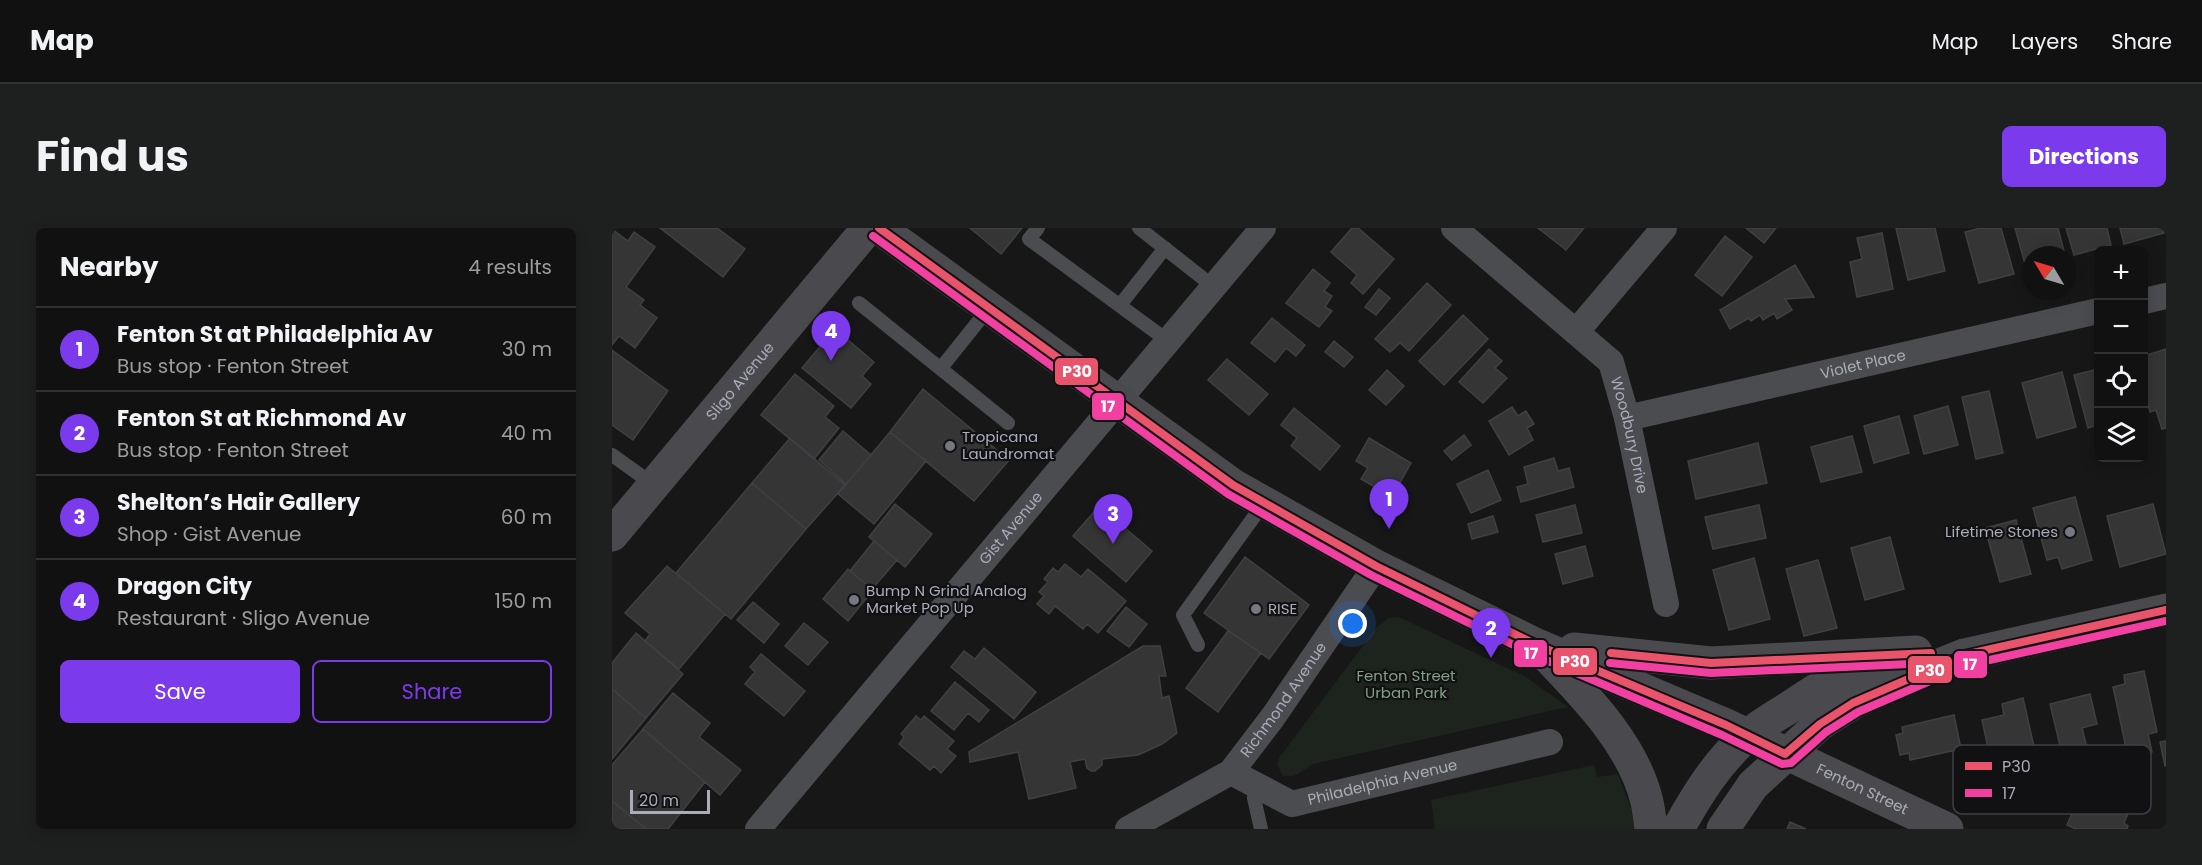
<!DOCTYPE html>
<meta charset="utf-8">
<style>
:root{--surface:#111;--page:#1e1f1f;--text:#f1f3f6;--muted:#9c9d9f;--line:#303131;--accent:#7c3aed}
body{margin:0;font-family:Poppins,sans-serif;background:var(--page);color:var(--text)}
.controls{position:absolute;right:18px;top:18px;display:grid;overflow:hidden;border-radius:9px;box-shadow:0 3px 15px #0003}
.controls button{width:54px;height:54px;display:grid;place-items:center;padding:0;border:0;border-bottom:2px solid var(--line);background:var(--surface);color:var(--text);font:30px sans-serif}
.compass{position:absolute;left:1410px;top:18px;width:54px;height:54px;border-radius:50%;background:var(--surface);box-shadow:0 3px 15px #0003;rotate:308deg}
.scale{position:absolute;left:18px;bottom:15px;width:80px;box-sizing:border-box;padding-left:6px;border:3px solid #a8adb8;border-top:0;font-size:16px;line-height:21px;white-space:nowrap;color:#a8adb8;-webkit-text-stroke:4px #111113;paint-order:stroke}
.you{position:absolute;left:741px;top:396px;width:21px;height:21px;margin:-15px;border:4px solid #fff;border-radius:50%;background:#1a73e8;box-shadow:0 0 0 9px #1a73e833}
.badge{display:grid;place-items:center;width:39px;height:39px;border-radius:50%;background:var(--accent);color:#fff;font-size:20px;font-weight:700}
.pin{position:absolute;translate:-50% -50px;filter:drop-shadow(0 2px 3px #0008)}
.pin::after{content:'';position:absolute;top:32px;width:21px;height:18px;background:inherit;clip-path:polygon(0 0,100% 0,50% 100%)}
.list{margin:0;padding:0;list-style:none}
h2{display:flex;justify-content:space-between;align-items:center;height:78px;margin:0;padding:0 24px;font-size:26px}
h2 small{font-size:20px;font-weight:400;color:var(--muted)}
.list li{display:grid;grid-template-columns:39px 1fr auto;gap:18px;align-items:center;box-sizing:border-box;height:84px;padding:0 24px;border-top:2px solid var(--line)}
.list b{display:block;font-size:22px;white-space:nowrap}
.list p{margin:0;font-size:20px;white-space:nowrap;color:var(--muted)}
.list em{font-size:20px;font-style:normal;color:var(--muted)}
.actions{display:flex;gap:12px;padding:18px 24px}
.actions a{flex:1;padding:14px 0;border:2px solid var(--accent);border-radius:9px;text-align:center;font-size:21px;color:var(--accent)}
.actions .main{background:var(--accent);color:#fff}
.icon{flex:none;width:33px;height:33px;fill:none;stroke:currentColor;stroke-width:2;stroke-linecap:round;stroke-linejoin:round}
.map{position:relative;flex:none;width:1554px;height:601px;overflow:hidden;border-radius:9px}
header{display:flex;align-items:center;gap:36px;box-sizing:border-box;height:84px;padding:0 30px;background:var(--surface);border-bottom:2px solid var(--line)}
header strong{font-size:28px}
nav{display:flex;gap:33px;margin-inline-start:auto;font-size:21px}
.intro{display:flex;align-items:center;justify-content:space-between;box-sizing:border-box;height:144px;padding:0 36px}
h1{margin:0;font-size:42px}
.button{padding:15px 27px;border-radius:9px;background:var(--accent);color:#fff;font-size:21px;font-weight:700}
main{display:flex;gap:36px;padding:0 36px}
aside{flex:1;background:var(--surface);border-radius:9px;box-shadow:0 3px 15px #0003}
.map>svg:first-child{display:block}
.green{fill:#1d241e}
.building{fill:#353536;stroke:#3f4043;stroke-width:1.5}
.lines{fill:none;stroke-linecap:round;stroke-linejoin:round}
.lane{stroke:#4b4c50;stroke-width:14}
.street{stroke:#4b4c50;stroke-width:26}
.secondary{stroke:#4a4a4e;stroke-width:33}
.bus-1-casing{stroke:#111113;stroke-width:12}
.bus-2-casing{stroke:#111113;stroke-width:12}
.bus-1{stroke:#e9536b;stroke-width:8}
.bus-2{stroke:#f240a1;stroke-width:8}
.poi-dot{fill:#757880;stroke:#111113;stroke-width:2}
.labels{text-anchor:middle;stroke-width:4.5;stroke-linejoin:round;paint-order:stroke}
.street-label{font-size:15px;fill:#a8adb8;stroke:#111113}
.poi-label{font-size:15px;fill:#a8adb8;stroke:#111113;text-anchor:start}
.park-label{font-size:15px;fill:#7fa381;stroke:#111113}
.key{fill:#111113;stroke:#3e4045;stroke-width:1.5}
.key-label{font-size:16px;fill:#a8adb8}
.line-badge{stroke:#111113;stroke-width:2}
.badge-label{font-size:16px;text-anchor:middle;font-weight:bold;fill:#fff}
</style>
<header>
<strong>Map</strong>
<nav><a>Map</a><a>Layers</a><a>Share</a></nav>
</header>
<div class="intro"><h1>Find us</h1><a class="button">Directions</a></div>
<main>
<aside>
<h2>Nearby<small>4 results</small></h2>
<ul class="list">
<li><span class="badge">1</span><div><b>Fenton St at Philadelphia Av</b><p>Bus stop · Fenton Street</p></div><em>30 m</em></li>
<li><span class="badge">2</span><div><b>Fenton St at Richmond Av</b><p>Bus stop · Fenton Street</p></div><em>40 m</em></li>
<li><span class="badge">3</span><div><b>Shelton’s Hair Gallery</b><p>Shop · Gist Avenue</p></div><em>60 m</em></li>
<li><span class="badge">4</span><div><b>Dragon City</b><p>Restaurant · Sligo Avenue</p></div><em>150 m</em></li>
</ul>
<div class="actions"><a class="main">Save</a><a>Share</a></div>
</aside>
<div class="map">
<svg width="1554" height="601" viewBox="0 0 1554 601">
<rect width="100%" height="100%" fill="#171717"/>
<!-- green -->
<path class="green" d="M785,389L791,391L914,449L956,479L701,536C691,542 682,552 670,547L665,536L667,530L765,399L777,390Z
M982,537L985,549L1006,546L1021,587L1022,601H823L819,572Z"/>
<!-- building -->
<path class="building" d="M48,0H105L133,21L111,49Z
M358,0H410L389,26Z
M740,0H746L782,31L751,66L739,55L745,47L719,24Z
M926,0H972L954,22Z
M1134,0H1164L1152,15Z
M1284,0H1323L1333,43L1296,52Z
M1369,0H1389L1402,46L1367,55L1353,4Z
M1403,0H1446L1453,27H1419V42L1415,43Z
M1454,0H1495L1499,17L1462,27Z
M1508,0H1551L1552,5L1512,16Z
M0,1L16,13L22,4L43,19L14,59L32,72L28,77L45,90L23,120L7,108L0,117Z
M1270,5L1281,61L1245,69L1238,34L1250,31L1245,10Z
M1113,8L1140,29L1110,68L1083,47Z
M1183,37L1202,69L1173,71L1180,82L1165,91L1162,85L1151,92L1148,87L1139,93L1137,90L1118,101L1108,82Z
M701,41L718,55L712,63L720,68L713,79L720,83L707,99L674,75Z
M815,55L839,77L797,123L788,115L778,124L763,111Z
M767,61L778,70L764,87L753,79Z
M851,87L876,111L832,157L807,133Z
M660,90L693,117L684,128L674,120L663,134L639,115Z
M223,101L262,134L250,148L259,156L239,180L190,140Z
M722,113L741,129L732,139L713,124Z
M877,121L890,133L883,140L895,150L871,175L847,154Z
M1554,121V200L1550,201L1544,182L1538,184L1532,159V128Z
M0,122L56,163L21,212L0,197Z
M615,131L656,166L637,187L596,152Z
M1486,141V197L1476,200L1462,147Z
M775,142L792,158L774,177L757,162Z
M1450,144L1464,199L1425,210L1410,155Z
M183,146L222,178L213,189L227,200L202,231L149,187Z
M311,161L397,232L362,273L278,204Z
M1377,163L1391,225L1364,231L1350,169Z
M1336,178L1346,217L1312,226L1302,188Z
M900,179L906,188L914,183L922,196L915,200L921,212L897,227L877,193Z
M682,180L728,218L708,242L679,218L685,210L669,197Z
M1287,188L1297,225L1262,235L1252,198Z
M231,203L259,227L234,256L207,232Z
M278,204L314,233L262,296L226,266Z
M852,207L859,217L840,232L832,223Z
M1240,208L1250,244L1209,254L1199,219Z
M178,210L233,257L194,301L140,255Z
M757,210L799,235L780,269L749,251L756,240L744,233Z
M1146,215L1155,255L1084,271L1076,233Z
M942,230L946,243L957,240L962,259L909,274L905,259L916,256L912,239Z
M876,242L889,272L859,285L845,256Z
M140,255L194,301L119,391L64,345Z
M1463,269L1480,332L1450,341L1446,329L1435,332L1421,280Z
M283,276L320,306L293,339L257,309Z
M1541,276L1554,326L1508,339L1495,288Z
M963,277L970,305L931,314L924,287Z
M1147,277L1154,310L1101,321L1093,289Z
M487,278L540,323L514,354L461,308Z
M881,288L886,304L860,311L856,296Z
M1404,292L1419,346L1388,354L1373,300Z
M1278,309L1292,361L1253,372L1239,320Z
M262,313L285,332L260,361L238,343Z
M973,318L981,348L951,356L943,326Z
M633,329L697,377L657,431L592,385Z
M1142,330L1158,391L1117,402L1101,342Z
M1206,332L1225,400L1192,408L1174,341Z
M453,336L469,349L476,341L514,373L486,405L475,396L471,401L443,378L437,386L425,376L432,368L427,364L436,354L432,351L441,340L446,344Z
M55,338L113,386L67,441L33,413L38,406L13,385Z
M236,341L261,362L236,393L211,371Z
M141,374L167,396L152,415L125,392Z
M514,379L535,396L517,419L495,403Z
M192,395L216,414L196,437L173,418Z
M616,403L649,425L606,484L574,460Z
M24,405L71,446L34,490L0,461V435Z
M531,418H548L554,448H547L550,470L557,468L565,505L550,516L526,527L490,531V537L483,543H479L475,540L473,531L458,534L464,560L417,571L406,524L358,534L357,524Z
M372,420L424,464L402,491L339,439L352,423L363,431Z
M149,426L193,463L172,488L133,456L143,444L138,439Z
M1532,443L1545,504L1536,506L1540,524L1516,529L1501,459L1513,456L1512,447Z
M343,454L377,482L367,494L356,485L342,502L319,483Z
M0,461L34,490L0,531Z
M61,465L98,495L87,509L129,542L108,567L31,501Z
M1478,466L1485,496L1470,500L1478,532L1453,538L1438,476Z
M1411,470L1423,523L1394,530L1392,521L1377,525L1370,492L1392,487L1390,476Z
M1342,487L1349,521L1298,532L1297,525L1288,527L1284,507L1291,505L1290,499Z
M304,488L309,492L312,488L342,513L335,521L344,528L329,545L322,538L318,542L287,516L292,509L289,506Z
M31,501L93,554L56,601H34L0,573V537Z
M1554,513V538H1553L1548,514Z
M1487,569L1517,583L1512,595L1516,598L1515,601H1464L1455,597L1464,576L1480,583Z
M0,573L34,601H0Z
M1178,594L1194,601H1175Z"/>
<g class="lines">
<!-- lane -->
<path class="lane" d="M426,0L417,11L556,113
M527,0L602,59
M247,75L396,195
M508,77L553,20
M329,140L377,80
M0,227L42,257
M586,417L571,387L652,275
M643,557L642,570L649,601"/>
<!-- street -->
<g class="street">
<path id="s1" d="M842,0L999,134L1015,190L1054,376"/>
<path d="M1532,73L1554,68"/>
<path d="M964,104L1052,0"/>
<path id="s2" d="M1015,190L1486,83"/>
<path id="s3" d="M619,544L680,576L938,514"/>
<path id="s4" d="M146,601L651,0"/>
<path id="s5" d="M516,601L619,544L661,489L764,338"/>
</g>
<!-- secondary -->
<g class="secondary">
<path id="s6" d="M267,0L621,257L764,338L925,417L1114,497L1335,601"/>
<path id="s7" d="M0,307L256,0"/>
<path d="M962,421L1099,435L1304,424"/>
<path d="M934,427C973,468 1022,517 1035,574C1037,583 1038,592 1039,601"/>
<path d="M1066,601C1085,567 1105,534 1135,508C1149,496 1166,487 1181,477C1206,460 1235,442 1264,435"/>
<path d="M1111,601L1141,557L1208,496L1241,475L1302,447L1352,427L1554,382"/>
</g>
<defs>
<path id="bus-1" d="M267,0L621,257L764,338L925,417L1114,497L1173,526L1208,496L1241,475L1352,427L1554,382
M999,425L1099,435L1319,425"/>
<path id="bus-2" d="M261,8L616,266L759,347L920,426L1110,507L1170,536L1179,535L1214,504L1246,484L1355,437L1554,393
M998,435L1099,445L1319,435"/>
</defs>
<!-- bus-1 casing -->
<use href="#bus-1" class="bus-1-casing"/>
<!-- bus-2 casing -->
<use href="#bus-2" class="bus-2-casing"/>
<!-- bus-1 -->
<use href="#bus-1" class="bus-1"/>
<!-- bus-2 -->
<use href="#bus-2" class="bus-2"/>
</g>
<!-- markers -->
<g class="poi-dot">
<circle cx="338" cy="218" r="6"/>
<circle cx="1458" cy="304" r="6"/>
<circle cx="242" cy="372" r="6"/>
<circle cx="644" cy="381" r="6"/>
</g>
<g class="labels">
<!-- street labels -->
<g class="street-label">
<text dy="5" stroke="none"><textPath href="#s2" startOffset="242">Violet Place</textPath></text>
<text dy="5" stroke="none"><textPath href="#s7" startOffset="200">Sligo Avenue</textPath></text>
<text dy="5" stroke="none"><textPath href="#s1" startOffset="282">Woodbury Drive</textPath></text>
<text dy="5" stroke="none"><textPath href="#s4" startOffset="393">Gist Avenue</textPath></text>
<text dy="5" stroke="none"><textPath href="#s5" startOffset="207">Richmond Avenue</textPath></text>
<text dy="5" stroke="none"><textPath href="#s3" startOffset="162">Philadelphia Avenue</textPath></text>
<text dy="5" stroke="none"><textPath href="#s6" startOffset="1137">Fenton Street</textPath></text>
</g>
<!-- poi labels -->
<g class="poi-label">
<text x="350" y="214">Tropicana<tspan x="350" dy="17">Laundromat</tspan></text>
<text x="1446" y="309" text-anchor="end">Lifetime Stones</text>
<text x="254" y="368">Bump N Grind Analog<tspan x="254" dy="17">Market Pop Up</tspan></text>
<text x="656" y="386">RISE</text>
</g>
<!-- park labels -->
<g class="park-label">
<text x="794" y="453">Fenton Street<tspan x="794" dy="17">Urban Park</tspan></text>
</g>
</g>
<!-- legend -->
<rect x="1341" y="517" width="198" height="69" rx="9" class="key"/>
<rect x="1353" y="534" width="27" height="8" fill="#e9536b"/>
<rect x="1353" y="561" width="27" height="8" fill="#f240a1"/>
<g class="key-label">
<text x="1390" y="544">P30</text>
<text x="1390" y="571">17</text>
</g>
<g class="line-badge">
<rect x="442" y="129" width="45" height="29" rx="6" fill="#e9536b"/>
<rect x="479" y="164" width="34" height="29" rx="6" fill="#f240a1"/>
<rect x="901" y="411" width="35" height="29" rx="6" fill="#f240a1"/>
<rect x="940" y="419" width="46" height="29" rx="6" fill="#e9536b"/>
<rect x="1341" y="422" width="35" height="29" rx="6" fill="#f240a1"/>
<rect x="1295" y="427" width="46" height="29" rx="6" fill="#e9536b"/>
</g>
<g class="badge-label">
<text x="465" y="149">P30</text>
<text x="496" y="184">17</text>
<text x="919" y="431">17</text>
<text x="963" y="439">P30</text>
<text x="1358" y="442">17</text>
<text x="1318" y="448">P30</text>
</g>
</svg>
<div class="controls">
<button>+</button>
<button>−</button>
<button><svg class="icon" aria-label="locate" viewBox="0 0 24 24"><circle cx="12" cy="12" r="6"/><path d="M12 2v4M12 18v4M2 12h4M18 12h4"/></svg></button>
<button><svg class="icon" aria-label="layers" viewBox="0 0 24 24"><path d="M12 4l9 5-9 5-9-5zM3 14l9 5 9-5"/></svg></button>
</div>
<svg class="compass" viewBox="-18 -18 36 36"><path d="M0-13l5 13h-10z" fill="#e53935"/><path d="M0 13l5-13h-10z" fill="#9c9d9f"/></svg>
<div class="scale">20 m</div>
<div class="you"></div>
<div class="pin badge" style="left:777px;top:301px">1</div>
<div class="pin badge" style="left:879px;top:430px">2</div>
<div class="pin badge" style="left:501px;top:316px">3</div>
<div class="pin badge" style="left:219px;top:133px">4</div>
</div>
</main>
